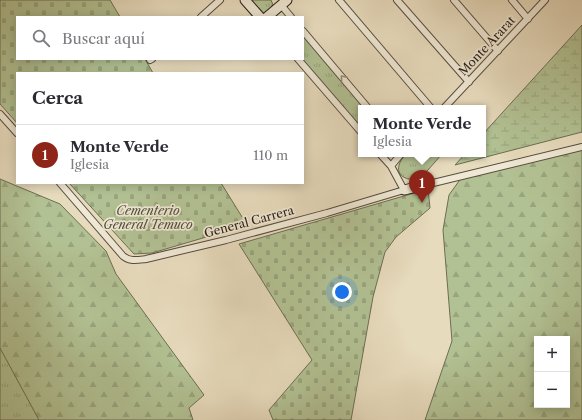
<!DOCTYPE html>
<html lang="es">
<meta charset="utf-8">
<style>
:root{--surface:#fff;--page:#f2f2f3;--text:#2b2b33;--muted:#7c7c81;--line:#e1e1e2;--accent:#8f2418}
body{margin:0;font-family:"Libre Caslon Text",serif;background:var(--page);color:var(--text)}
.controls{position:absolute;right:12px;bottom:12px;display:grid;overflow:hidden;border-radius:0px;box-shadow:0 2px 10px #0003}
.controls button{width:36px;height:36px;display:grid;place-items:center;padding:0;border:0;border-bottom:1px solid var(--line);background:var(--surface);color:var(--text);font:20px sans-serif}
.you{position:absolute;left:342px;top:292px;width:14px;height:14px;margin:-10px;border:3px solid #fff;border-radius:50%;background:#1a73e8;box-shadow:0 0 0 6px #1a73e833}
.badge{display:grid;place-items:center;width:26px;height:26px;border-radius:50%;background:var(--accent);color:#fff;font-size:13px;font-weight:700}
.pin{position:absolute;translate:-50% -33px;filter:drop-shadow(0 1px 2px #0008)}
.pin::after{content:'';position:absolute;top:21px;width:14px;height:12px;background:inherit;clip-path:polygon(0 0,100% 0,50% 100%)}
.popup{position:absolute;left:358px;top:105px;width:128px;height:52px;box-sizing:border-box;display:grid;place-content:center;border-radius:0px;background:var(--surface);filter:drop-shadow(0 1px 3px #0005);font-size:13px;white-space:nowrap;color:var(--muted)}
.popup b{font-size:15px;color:var(--text)}
.popup::after{content:'';position:absolute;left:50%;top:100%;margin-left:-8px;border:8px solid transparent;border-top-color:var(--surface)}
.list{margin:0;padding:0;list-style:none}
h2{display:flex;justify-content:space-between;align-items:center;height:52px;margin:0;padding:0 16px;font-size:17px}
h2 small{font-size:13px;font-weight:400;color:var(--muted)}
.list li{display:grid;grid-template-columns:26px 1fr auto;gap:12px;align-items:center;box-sizing:border-box;height:60px;padding:0 16px;border-top:1px solid var(--line)}
.list b{display:block;font-size:15px;white-space:nowrap}
.list p{margin:0;font-size:13px;white-space:nowrap;color:var(--muted)}
.list em{font-size:13px;font-style:normal;color:var(--muted)}
.icon{flex:none;width:22px;height:22px;fill:none;stroke:currentColor;stroke-width:2;stroke-linecap:round;stroke-linejoin:round}
.map{position:relative;flex:none;width:582px;height:420px;overflow:hidden}
.search{position:absolute;background:var(--surface);box-shadow:0 2px 10px #0003;left:16px;top:16px;width:288px;height:44px;display:flex;align-items:center;gap:10px;box-sizing:border-box;padding:0 14px;border-radius:0px;color:var(--muted);font-size:15px}
.panel{position:absolute;background:var(--surface);box-shadow:0 2px 10px #0003;left:16px;top:72px;width:288px;height:112px;border-radius:0px}
.map>svg:first-child{display:block}
.forest{fill:url(#forest-firs);stroke:#6c6e54;fill-rule:evenodd}
.wetland{fill:url(#wetland-marsh);stroke:#6c6e54}
.cemetery{fill:url(#cemetery-stones);stroke:#6c6e54}
.park{fill:url(#park-tufts);stroke:#6c6e54}
.lines{fill:none;stroke-linecap:round;stroke-linejoin:round}
.street-casing{stroke:#574c40;stroke-width:8}
.secondary-casing{stroke:#271c16;stroke-width:11}
.street{stroke:#efe8d4;stroke-width:6}
.secondary{stroke:#efe8d4;stroke-width:9}
.oneway{stroke:#958c7e}
.labels{text-anchor:middle;stroke-width:3.5;stroke-linejoin:round;paint-order:stroke}
.street-label{font-size:12px;fill:#271c16;stroke:#efe8d4}
.park-label{font-size:12px;font-style:italic;fill:#514e3c;stroke:#efe8d4}
</style>
<div class="map">
<svg width="582" height="420" viewBox="0 0 582 420">
<defs>
<pattern id="forest-firs" width="22" height="20" patternUnits="userSpaceOnUse"><rect width="22" height="20" fill="#b2c193"/><path d="M5 1l3.5 6h-7zM16 11l3.5 6h-7z" fill="#99a57e"/></pattern>
<pattern id="wetland-marsh" width="20" height="14" patternUnits="userSpaceOnUse"><rect width="20" height="14" fill="#b2c193"/><path d="M1 5h8M5 5V1M11 12h8M15 12V8" fill="none" stroke="#99a57e"/></pattern>
<pattern id="cemetery-stones" width="16" height="16" patternUnits="userSpaceOnUse"><rect width="16" height="16" fill="#b2c193"/><path d="M2 7V4a2 2 0 0 1 4 0v3zM10 15v-3a2 2 0 0 1 4 0v3z" fill="#99a57e"/></pattern>
<pattern id="park-tufts" width="24" height="20" patternUnits="userSpaceOnUse"><rect width="24" height="20" fill="#b2c193"/><path d="M3 7l-1-3M5 7V3M7 7l1-3M15 17l-1-3M17 17v-4M19 17l1-3" fill="none" stroke="#99a57e"/></pattern>
</defs>
<rect width="100%" height="100%" fill="#e7dbbd"/>
<filter id="stains"><feTurbulence type="fractalNoise" baseFrequency=".005" numOctaves="4"/><feColorMatrix values="0 0 0 0 .2 0 0 0 0 .09 0 0 0 0 .02 0 0 0 .5 -.17"/></filter>
<radialGradient id="worn" r=".72"><stop offset=".6" stop-color="#630" stop-opacity="0"/><stop offset="1" stop-color="#630" stop-opacity=".3"/></radialGradient>
<!-- forest -->
<path class="forest" d="M582,150V420H425L452,341L443,230L449,195L464,174ZM537,339H567V405H537Z
M0,179L60,204L106,251L116,274L204,395L189,408L193,420H0Z"/>
<!-- wetland -->
<path class="wetland" d="M582,25V132L455,165L465,154H483V134Z"/>
<!-- cemetery -->
<path class="cemetery" d="M0,0H110L120,17H17V59H145L153,73H17V123L0,104Z
M69,183H221L247,225L152,253L134,254Z
M428,189L430,208L396,237L385,252L373,297L351,420H273L269,410L312,360L239,244Z"/>
<!-- park -->
<path class="park" d="M248,0H271L273,5C264,22 256,9 248,0Z
M303,34L365,108H361V129L300,59H303Z
M406,154H442L420,179C400,182 391,170 406,154Z
M0,348L39,420H0Z"/>
<g class="lines">
<defs>
<path id="street" d="M339,0L431,108
M397,0L469,82
M454,0L498,51
M512,0L528,19
M281,5L291,17
M201,17L220,0
M303,31L368,108
M298,59L361,132
M150,60L152,59
M444,108L545,0
M0,114L17,133
M391,166L401,154
M60,183L123,256C130,262 138,260 146,259L226,240L327,213L404,190L391,166L380,154
M429,184L582,147"/>
<path id="secondary" d="M245,0L260,17
M267,17L287,0
M404,190L429,184"/>
</defs>
<!-- street casing -->
<use href="#street" class="street-casing"/>
<!-- secondary casing -->
<use href="#secondary" class="secondary-casing"/>
<!-- street -->
<use href="#street" class="street"/>
<!-- secondary -->
<use href="#secondary" class="secondary"/>
</g>
<!-- one-way arrows -->
<defs><path id="oneway-chevron" d="M-2-3.5L2.5 0L-2 3.5" fill="none" stroke-width="1.6" stroke-linecap="round" stroke-linejoin="round"/></defs>
<use class="oneway" href="#oneway-chevron" transform="translate(343 78) rotate(-130)"/>
<g class="labels">
<!-- street labels -->
<g class="street-label">
<text transform="translate(487 46) rotate(-47)" y="4">Monte Ararat</text>
<text transform="translate(249 222) rotate(-15)" y="4">General Carrera</text>
</g>
<!-- park labels -->
<g class="park-label">
<text x="148" y="215">Cementerio<tspan x="148" dy="14">General Temuco</tspan></text>
</g>
</g>
<rect width="100%" height="100%" filter="url(#stains)"/>
<rect width="100%" height="100%" fill="url(#worn)"/>
</svg>
<div class="controls">
<button>+</button>
<button>−</button>
</div>
<div class="you"></div>
<div class="pin badge" style="left:422px;top:203px">1</div>
<div class="popup"><b>Monte Verde</b>Iglesia</div>
<div class="search"><svg class="icon" aria-label="search" viewBox="0 0 24 24"><circle cx="10" cy="10" r="6"/><path d="M15 15l6 6"/></svg>Buscar aquí</div>
<section class="panel">
<h2>Cerca<small></small></h2>
<ul class="list">
<li><span class="badge">1</span><div><b>Monte Verde</b><p>Iglesia</p></div><em>110 m</em></li>
</ul>
</section>
</div>
